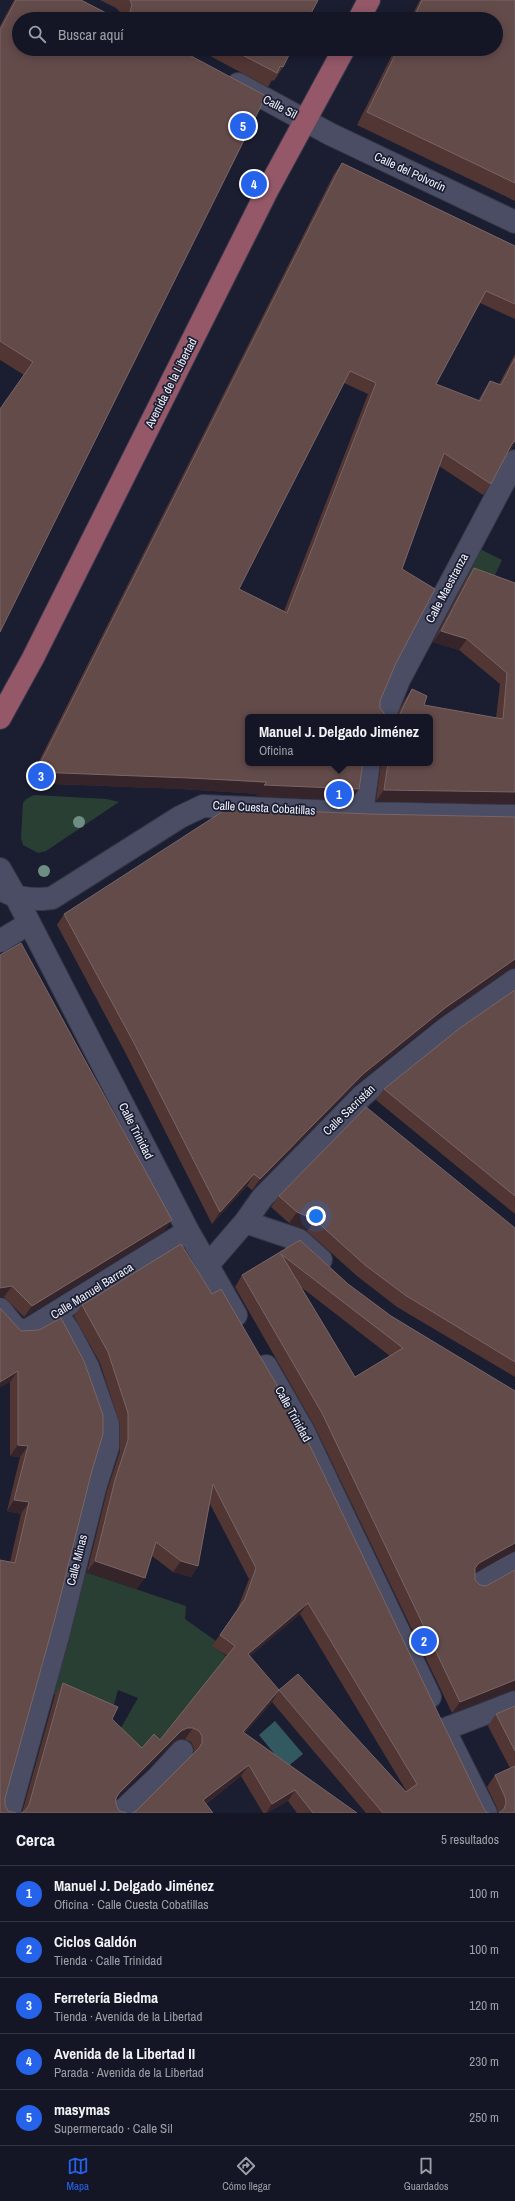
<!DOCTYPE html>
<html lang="es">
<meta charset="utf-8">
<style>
:root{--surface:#141625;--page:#1d1f2d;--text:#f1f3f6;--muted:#9d9fa7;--line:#333542;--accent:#2563eb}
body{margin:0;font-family:"Archivo Narrow",sans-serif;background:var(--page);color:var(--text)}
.you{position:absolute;left:316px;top:1216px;width:14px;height:14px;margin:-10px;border:3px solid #fff;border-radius:50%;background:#1a73e8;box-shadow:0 0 0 6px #1a73e833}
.badge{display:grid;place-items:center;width:26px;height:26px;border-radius:50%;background:var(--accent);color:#fff;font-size:13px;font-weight:700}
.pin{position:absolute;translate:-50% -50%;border:2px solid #fff;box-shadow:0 1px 4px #0006}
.popup{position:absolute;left:245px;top:714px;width:188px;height:52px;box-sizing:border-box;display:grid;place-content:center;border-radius:6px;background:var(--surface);filter:drop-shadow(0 1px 3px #0005);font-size:13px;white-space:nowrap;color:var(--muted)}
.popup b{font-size:15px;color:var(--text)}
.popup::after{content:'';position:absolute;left:50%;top:100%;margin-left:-8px;border:8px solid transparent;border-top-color:var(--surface)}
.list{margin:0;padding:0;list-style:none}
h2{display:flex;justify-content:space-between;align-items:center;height:52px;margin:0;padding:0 16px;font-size:17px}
h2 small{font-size:13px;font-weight:400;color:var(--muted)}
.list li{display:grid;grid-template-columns:26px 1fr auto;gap:12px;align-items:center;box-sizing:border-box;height:56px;padding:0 16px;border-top:1px solid var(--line)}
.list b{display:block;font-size:15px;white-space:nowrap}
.list p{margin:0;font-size:13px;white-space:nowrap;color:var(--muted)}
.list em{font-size:13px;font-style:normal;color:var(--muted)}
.icon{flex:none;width:22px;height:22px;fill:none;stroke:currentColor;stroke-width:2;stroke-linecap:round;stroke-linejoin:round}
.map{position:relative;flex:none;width:515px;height:1813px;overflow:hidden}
.search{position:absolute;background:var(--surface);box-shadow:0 2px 10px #0003;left:12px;right:12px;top:12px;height:44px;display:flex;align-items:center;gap:10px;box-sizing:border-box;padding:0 14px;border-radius:22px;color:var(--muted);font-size:15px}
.sheet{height:332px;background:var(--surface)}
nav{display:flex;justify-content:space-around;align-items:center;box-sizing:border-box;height:56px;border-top:1px solid var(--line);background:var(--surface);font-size:11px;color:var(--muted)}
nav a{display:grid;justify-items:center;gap:2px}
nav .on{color:var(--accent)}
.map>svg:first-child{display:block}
.green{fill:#2a3f33}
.water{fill:#31595f}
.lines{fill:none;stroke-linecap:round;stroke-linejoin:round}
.minor-casing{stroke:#353646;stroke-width:24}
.major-casing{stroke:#353646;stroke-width:24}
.minor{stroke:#4a4d64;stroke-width:22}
.major{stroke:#945868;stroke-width:22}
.tree{fill:#6e8e84}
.wall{fill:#523634;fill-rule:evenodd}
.shaded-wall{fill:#35242a}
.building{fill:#634b4a;stroke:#796566;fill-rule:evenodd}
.labels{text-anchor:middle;stroke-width:3.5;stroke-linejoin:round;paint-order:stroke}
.street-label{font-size:12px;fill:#f1f3fe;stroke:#1b1d31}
</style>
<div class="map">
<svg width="515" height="1813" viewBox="0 0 515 1813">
<rect width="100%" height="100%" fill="#1b1d31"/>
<!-- green -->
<path class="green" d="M480,549L502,560L489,588L465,579Z
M34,795L107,799L119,802L46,851L38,853L23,845L21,838L23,803L26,799Z
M82,1571L186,1606L185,1619L216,1641L213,1646L227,1657L153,1751L134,1759L114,1740L138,1698L118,1690L110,1719L51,1693Z"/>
<!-- water -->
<path class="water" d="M275,1721L303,1754L286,1768L259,1735Z"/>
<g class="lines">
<defs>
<path id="minor" d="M238,84L330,134L515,222
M384,717L399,680L515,461
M362,813L369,763
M0,869L16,897L188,1231L236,1315
M6,892C21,900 36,900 52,898L180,817L203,806L362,813L515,816
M0,941L28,924
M245,1222L299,1240L321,1260
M207,1266L245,1222L262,1198L363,1095L445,1029L515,980
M0,1309L18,1331L29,1329L188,1231
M266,1366L303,1430L430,1697
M478,1585L515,1563
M445,1729L515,1702
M450,1741L486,1813
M9,1813L58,1636L95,1488L108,1447V1424L88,1367L69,1331L57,1313
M120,1813L158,1777L182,1751"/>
<path id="major" d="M359,19L369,0
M0,718L33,658L267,191L344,49"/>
</defs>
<!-- minor casing -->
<use href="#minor" class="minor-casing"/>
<!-- major casing -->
<use href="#major" class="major-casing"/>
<!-- minor -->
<use href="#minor" class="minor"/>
<!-- major -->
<use href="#major" class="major"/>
</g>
<!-- trees -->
<g class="tree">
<circle cx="79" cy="822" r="6"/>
<circle cx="44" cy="871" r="6"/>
</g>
<!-- wall -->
<path class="wall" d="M14,0H81L114,17H122L121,13L116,8L100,0H318L308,19H19L178,49L0,632L24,375L0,360V26Z
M420,0H515V201L357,125L395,49H496V19H410Z
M197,49H292L283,67L274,81L272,80L268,87Z
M342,163L515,246V319L480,303L436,384L478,401L483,392L490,381L499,384L515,354V443L511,450L507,452L491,484L483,495L439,466L402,569L396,663L380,701V708L248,717L359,789L351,800L256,796L258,794L181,789L28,783L334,174ZM344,383L368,394L284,611L239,589Z
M474,568L515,583V804L376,801L381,764V763H430L396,717L404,701L412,689L424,705L496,718L500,684L459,650L433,642L466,579Z
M370,814L514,968L508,970L437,1019L355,1085L252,1190L247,1186L212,1224L126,1054L57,925L64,914Z
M0,955L172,1220L164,1231L24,1317L4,1297Z
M515,990V1214L376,1100L384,1089Z
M279,1196L515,1228V1377L397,1307L357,1276L307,1231L289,1223L271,1207Z
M300,1240L348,1284L391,1316L515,1391V1551L475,1572V1580L480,1585L486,1586L515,1570V1690H511L452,1713L314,1425L235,1287L242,1275ZM301,1287L390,1356L355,1377Z
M82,1305L483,1807L486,1812L489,1813H366L272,1702L245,1733L357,1813H297L288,1801L267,1813H263L241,1776L206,1804L136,1811L194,1753V1748L191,1742L185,1739H179L173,1743L22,1813L55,1695L63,1683L112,1719L142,1748L160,1740L227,1656L212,1646L237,1610L249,1579L210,1504L198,1566L191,1577L173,1572L152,1556L137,1589L87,1572L107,1491L120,1451V1424L100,1363L74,1316ZM300,1614L407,1792H406L279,1690L250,1656Z
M0,1308L91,1474L5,1798V1805L8,1811L0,1813L10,1562L21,1514L7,1511L20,1457L10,1456V1382Z
M515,1706V1813H498L497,1808L487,1787L495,1775L510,1768L488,1726L496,1714Z"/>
<!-- shaded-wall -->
<path class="shaded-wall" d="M515,441V443L511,450L504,455L512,444Z
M441,631L467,639L459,650L433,642Z
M36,772L189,778L359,789L351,800L256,796L258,794L181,789L28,783Z
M384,790L515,792V804L376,801Z
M515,959V968H514L508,970L437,1019L355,1085L252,1190L260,1179L363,1074L445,1008Z
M254,1174L247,1186L212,1224L220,1212Z
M297,1212L315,1220L307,1231L289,1223Z
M172,1220L164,1231L24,1317L32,1306Z
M12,1286L4,1297L0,1298V1288Z
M18,1371L10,1382L0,1388V1382Z
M18,1445L28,1446L20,1457L10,1456Z
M14,1500L29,1502L21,1514L7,1511Z
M515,1543V1551L472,1574L475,1568L479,1563Z
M95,1561L145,1578L137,1589L87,1572Z
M181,1561L198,1566L191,1577L173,1572Z
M308,1603L300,1614L240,1665L248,1654Z
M515,1680V1690H511L452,1713L460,1702Z
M279,1690L272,1702L236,1743L243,1732Z
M187,1728H193L185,1739H179L173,1743L111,1804L119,1793L181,1731Z
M249,1765L241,1776L195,1812L203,1800Z
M295,1790L288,1801L267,1813H266L272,1804Z"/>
<!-- building -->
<path class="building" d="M16,0H81L114,17L126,16L130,12L132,5L130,0H318L308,19H19V49H178L266,96L0,632V409L33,362L0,341V30Z
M422,0H515V183L367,112L398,49H496V19H413Z
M231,49H292L283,67L280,66L277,73Z
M342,163L515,246V304L486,291L436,384L480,401L490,381L501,385L515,358V441L512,444L491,484L444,453L402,569L435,589L396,663L380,701V708L387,717H248V763H363L359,789L264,785L267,782L189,778L36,772ZM350,371L376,383L287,613L239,589Z
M474,568L515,583V792L384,790L388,763H430V717H396L399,716L412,689L427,696L424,705L503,719L507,673L467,639L441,631Z
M228,808L370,814L515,817V959L445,1008L363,1074L260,1179L254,1174L220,1212L134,1043L64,914Z
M21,943L172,1220L32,1306L12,1286L0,1288V955Z
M515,990V1196L384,1089L460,1028Z
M366,1107L515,1228V1362L405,1295L365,1265L315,1220L297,1212L279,1196Z
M300,1240L348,1284L391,1316L515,1391V1543L479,1563L475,1568V1580L480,1585L486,1586L515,1570V1680L460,1702L322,1413L242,1275ZM281,1254L403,1348L355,1377Z
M181,1244L212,1294L221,1289L300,1425L483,1807L486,1812L489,1813H383L279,1690L243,1732L357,1813H313L295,1790L272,1804L249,1765L203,1800L213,1813H132L136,1811L199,1748L202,1743V1736L199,1731L193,1728H187L181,1731L119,1793L116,1798V1804L119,1811L127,1813H21L25,1811L29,1805L63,1683L118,1707L112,1719L142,1748L154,1734L160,1740L235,1646L220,1635L245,1599L256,1568L213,1484L198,1566L181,1561L156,1542L145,1578L95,1561L115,1480L128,1440V1413L108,1352L82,1305ZM308,1603L417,1784L406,1792L298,1674L279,1690L248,1654Z
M0,1308L21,1331L39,1330L61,1318L84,1361L103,1415V1434L91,1474L54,1622L5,1798V1805L8,1811L16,1813H0V1560L15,1563L29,1502L14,1500L28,1446L18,1445V1371L0,1382Z
M515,1706V1751L496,1714Z
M515,1766V1813H499L504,1809L506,1803L505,1797L495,1775Z"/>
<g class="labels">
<!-- street labels -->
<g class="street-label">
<text transform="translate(280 107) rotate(28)" y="4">Calle Sil</text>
<text transform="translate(410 172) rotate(25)" y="4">Calle del Polvorín</text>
<text transform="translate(171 383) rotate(-63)" y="4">Avenida de la Libertad</text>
<text transform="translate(447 588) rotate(-62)" y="4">Calle Maestranza</text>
<text transform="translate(264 808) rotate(3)" y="4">Calle Cuesta Cobatillas</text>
<text transform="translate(349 1110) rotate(-44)" y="4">Calle Sacristán</text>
<text transform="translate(136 1131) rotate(63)" y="4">Calle Trinidad</text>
<text transform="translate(92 1291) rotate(-32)" y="4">Calle Manuel Barraca</text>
<text transform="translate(293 1414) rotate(61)" y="4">Calle Trinidad</text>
<text transform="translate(77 1560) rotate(-76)" y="4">Calle Minas</text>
</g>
</g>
</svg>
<div class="you"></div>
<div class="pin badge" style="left:339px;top:794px">1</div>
<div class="popup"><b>Manuel J. Delgado Jiménez</b>Oficina</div>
<div class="pin badge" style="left:424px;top:1641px">2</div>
<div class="pin badge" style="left:41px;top:776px">3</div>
<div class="pin badge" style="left:254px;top:184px">4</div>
<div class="pin badge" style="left:243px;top:126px">5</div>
<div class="search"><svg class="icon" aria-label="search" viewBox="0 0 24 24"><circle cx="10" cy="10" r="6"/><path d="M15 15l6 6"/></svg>Buscar aquí</div>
</div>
<section class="sheet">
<h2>Cerca<small>5 resultados</small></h2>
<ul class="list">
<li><span class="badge">1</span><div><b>Manuel J. Delgado Jiménez</b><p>Oficina · Calle Cuesta Cobatillas</p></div><em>100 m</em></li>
<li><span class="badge">2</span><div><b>Ciclos Galdón</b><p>Tienda · Calle Trinidad</p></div><em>100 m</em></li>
<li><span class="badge">3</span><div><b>Ferretería Biedma</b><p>Tienda · Avenida de la Libertad</p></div><em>120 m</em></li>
<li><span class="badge">4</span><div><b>Avenida de la Libertad II</b><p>Parada · Avenida de la Libertad</p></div><em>230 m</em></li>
<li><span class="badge">5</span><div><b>masymas</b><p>Supermercado · Calle Sil</p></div><em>250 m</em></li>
</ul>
</section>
<nav>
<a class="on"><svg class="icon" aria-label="map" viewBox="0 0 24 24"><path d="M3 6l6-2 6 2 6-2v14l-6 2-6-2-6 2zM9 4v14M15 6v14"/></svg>Mapa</a>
<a><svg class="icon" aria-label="directions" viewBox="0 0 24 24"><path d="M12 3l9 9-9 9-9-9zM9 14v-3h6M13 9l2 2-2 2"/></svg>Cómo llegar</a>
<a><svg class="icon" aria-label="saved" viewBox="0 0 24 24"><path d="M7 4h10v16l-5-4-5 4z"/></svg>Guardados</a>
</nav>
